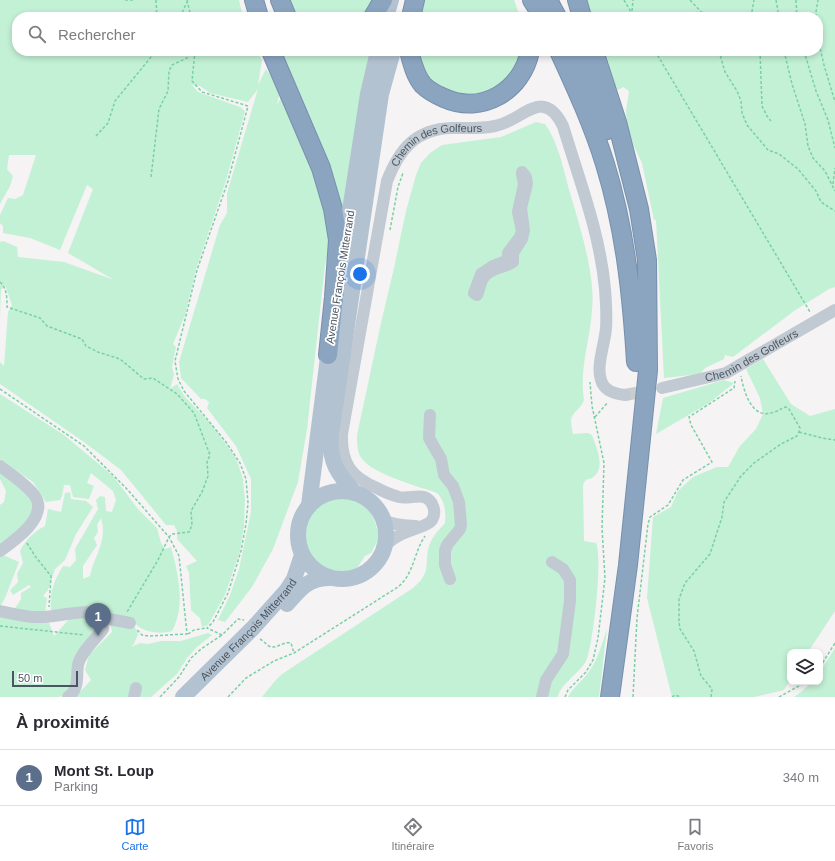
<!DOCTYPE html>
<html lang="fr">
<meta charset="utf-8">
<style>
:root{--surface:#fff;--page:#f2f2f3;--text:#2b2b33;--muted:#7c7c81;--line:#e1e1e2;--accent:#1a73e8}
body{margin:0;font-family:Helvetica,sans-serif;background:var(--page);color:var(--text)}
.controls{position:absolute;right:12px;bottom:12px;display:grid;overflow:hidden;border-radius:8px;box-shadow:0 2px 6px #0003}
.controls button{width:36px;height:36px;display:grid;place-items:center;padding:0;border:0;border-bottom:1px solid var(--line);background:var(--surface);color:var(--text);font:20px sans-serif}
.scale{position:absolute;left:12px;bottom:10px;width:66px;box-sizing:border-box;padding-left:4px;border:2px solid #4a5661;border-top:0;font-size:11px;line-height:14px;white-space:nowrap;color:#4a5661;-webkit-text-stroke:3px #fff;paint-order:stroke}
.you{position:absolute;left:360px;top:274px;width:14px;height:14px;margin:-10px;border:3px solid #fff;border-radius:50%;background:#1a73e8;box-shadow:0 0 0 6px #1a73e833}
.badge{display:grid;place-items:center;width:26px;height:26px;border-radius:50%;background:var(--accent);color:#fff;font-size:13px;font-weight:700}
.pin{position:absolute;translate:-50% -33px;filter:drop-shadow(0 1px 2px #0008)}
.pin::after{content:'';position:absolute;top:21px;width:14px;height:12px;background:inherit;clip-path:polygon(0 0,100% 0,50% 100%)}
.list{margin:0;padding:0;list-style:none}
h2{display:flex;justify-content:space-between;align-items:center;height:52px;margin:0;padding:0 16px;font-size:17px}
h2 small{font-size:13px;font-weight:400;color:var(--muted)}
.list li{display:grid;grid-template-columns:26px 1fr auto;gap:12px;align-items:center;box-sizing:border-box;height:56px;padding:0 16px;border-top:1px solid var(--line)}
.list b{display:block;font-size:15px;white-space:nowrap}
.list p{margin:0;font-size:13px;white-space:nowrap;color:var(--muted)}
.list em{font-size:13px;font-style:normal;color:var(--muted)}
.icon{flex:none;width:22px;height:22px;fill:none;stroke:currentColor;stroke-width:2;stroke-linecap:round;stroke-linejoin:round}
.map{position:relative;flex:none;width:835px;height:697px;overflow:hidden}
.search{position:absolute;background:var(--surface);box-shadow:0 2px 6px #0003;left:12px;right:12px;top:12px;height:44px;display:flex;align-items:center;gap:10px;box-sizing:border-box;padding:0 14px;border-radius:16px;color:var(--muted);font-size:15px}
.sheet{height:108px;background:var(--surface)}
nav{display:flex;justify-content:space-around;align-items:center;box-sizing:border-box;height:56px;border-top:1px solid var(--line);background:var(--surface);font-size:11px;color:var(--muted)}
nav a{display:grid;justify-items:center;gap:2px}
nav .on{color:var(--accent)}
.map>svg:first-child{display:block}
.green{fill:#c3f1d5;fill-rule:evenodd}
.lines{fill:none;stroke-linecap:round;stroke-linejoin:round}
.minor-tunnel{stroke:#caccce;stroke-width:12;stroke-dasharray:12 6;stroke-linecap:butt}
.highway-casing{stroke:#7690ad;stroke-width:20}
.path{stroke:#7ad0a6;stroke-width:1.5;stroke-dasharray:3 2;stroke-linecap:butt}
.minor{stroke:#c1cad2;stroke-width:12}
.major{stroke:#b3c2d1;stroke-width:16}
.highway{stroke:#8ba5c1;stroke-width:18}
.labels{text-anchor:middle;stroke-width:3.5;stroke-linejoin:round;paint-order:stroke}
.street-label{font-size:11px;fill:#4a5661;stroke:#fff}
</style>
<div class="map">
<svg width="835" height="697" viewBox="0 0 835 697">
<rect width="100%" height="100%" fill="#f5f3f3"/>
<!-- green -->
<path class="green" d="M0,0H239L243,17H17V51H256L262,60L258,85L266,69C276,83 284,88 276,106L281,98L297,128L320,180L331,243L325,265L307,429L298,482L273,549L252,587L225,622L218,620L230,595L239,569L251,512V479L236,446L207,408L209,402L205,399H201L181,378L179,362L220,225L227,213V193L258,89L248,102L210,93L200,86L192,85L198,92L240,107L245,111L226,181L196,269L185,315L173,344L176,347L172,367L174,375L170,389L177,384L185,397L213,426L236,458L243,479L245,500L244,526L240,551L225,595L208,625L202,627L200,618L191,610L189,573L186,566L197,561L177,539V531L174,525H166L121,470L84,442L0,384V362L4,366L8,312L12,305L5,285L1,290L0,318V242L3,241L17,247L18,257L64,262L114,280L68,253L93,189L87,185L60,250L30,238L3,233V226L0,223V215L8,198L15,199L23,195L36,155H9L7,169L13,176L10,186L0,204Z
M287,0H376L364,17H296L291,9Z
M422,0H514L520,17H417Z
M586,0H835V287L829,289L794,311L733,357L725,355L724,359L705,368L700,374L664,378L656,220H654L642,163L633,144L627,124L626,111L629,91L623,87L618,90L611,84L609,63L603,51H818V17H591Z
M278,51H370L360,107L343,235Z
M415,51H522C512,75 502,91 474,94C469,94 463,96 458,95C448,92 437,85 427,81Z
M536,122L545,124C557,140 563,166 568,186C578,221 596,274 592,310C590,342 579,368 584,400C582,408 572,412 571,420C571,424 572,429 573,434L588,433L592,435C596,447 607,469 592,478C586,480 585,479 583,486L584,541L596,543C603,556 593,647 586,661C579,674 560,684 558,697H262L275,681L282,674L413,588C432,572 424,565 429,546C433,535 439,530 445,523C446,512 445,501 437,493C418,486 366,473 359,454C357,448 357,441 357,435L381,323L394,268L406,211L416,175L421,163L430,153L442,145L501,137Z
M763,359L791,404L810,416L835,409V611L808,652H790V680L784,690L754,697H672L647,598L653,517L671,507L678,491L693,477L717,467H728L740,446L756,429L763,414L760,398L746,369Z
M724,380L734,383L709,403L656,434L663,398Z
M0,394L64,435L113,476L138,509L157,528L161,543L165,549L171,547C178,573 186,606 172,631C162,634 148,633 139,627C136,625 133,620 130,617L138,634L134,644L131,647L140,643L148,644L161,641H181L208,633L212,635L197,647L187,658L177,674L151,697H75L91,680L85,670L89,655L112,632L109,614L104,610H99L51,613C50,592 52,584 63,566L70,567L76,560L75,549L98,509L96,500L100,496L105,497L106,511L112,512L116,500L113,491L91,473L87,483L94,486L89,499L73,497L70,485H64L62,496L60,500L46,502L33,482L0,459ZM101,518C108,542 94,555 90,576L83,579V566L97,545L94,538L98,532L97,525Z
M0,468L34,497L32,514L21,530L0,543V505L4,502L6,491L0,479Z
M70,492L71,499L86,501L93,507L76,534L65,560L55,569L48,590L43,596L47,598L45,613L14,610L21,599V593L31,587L29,585L13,595L10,590L18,582L17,574L23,563L20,551C25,540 35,531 45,526L48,509L61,512L65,493Z
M334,497H344L355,499L364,505L371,513L375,522L378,533L377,542L371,553L365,556L357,568L347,573L324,570L318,566L307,552L303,541L305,529L313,509L320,502Z
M3,555L19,562L5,598L0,607V557Z
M0,613L28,620L49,623L54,636L72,616H89L100,627L74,680L64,695L59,697H0Z
M607,629L599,697H568C573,687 584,680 590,670C598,659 602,643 607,629Z
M835,648V697H794L801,692L812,682H820V672Z"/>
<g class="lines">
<!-- minor-tunnel -->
<path class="minor-tunnel" d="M625,395L651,390"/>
<defs>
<path id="highway" d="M254,0L259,17
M280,0L287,17
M532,0L543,17
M548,0L557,17
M577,0L582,17
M373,17L383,0
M411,17L415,0
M271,51L321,168L333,209L338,240L334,297L328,355
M409,51C412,62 415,76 423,85C429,91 437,95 444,98C482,115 522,91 530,51
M559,51C576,88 593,125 605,164C625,229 632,295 636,362
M575,51L600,110L607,130
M594,51L617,122L639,209L647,260L648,370L628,565L610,697"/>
</defs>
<!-- highway casing -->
<use href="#highway" class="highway-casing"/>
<!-- path -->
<path class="path" d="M125,0H133
M156,0L157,17
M187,0L191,17
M624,0L634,17
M690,0L706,17
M776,0L779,17
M796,0L797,17
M632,11L633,0
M180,17L187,2
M751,17L754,0
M816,17V12L818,0
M818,39L824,65L835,102
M195,51L192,81L202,92L248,106L228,181L197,270L175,361L178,379L184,391L226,442L240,463L246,479L248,503L246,524L241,551L228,593L213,622L207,628L222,635L238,619L244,620
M655,51L810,312
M719,51L725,72L737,91L741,101L742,113L747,125L768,150L779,154L798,169L816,191L821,202L835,211
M760,51L762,106L767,116L771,121
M784,51L792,84L805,124L808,146L813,158L825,171L835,191
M804,51L816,91L828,120L835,148
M96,136L108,123L115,101L156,51
M151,177L159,109L168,91L169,71L172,65L187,58L193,51
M833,184L835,168
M390,230L398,187L403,173
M0,282C7,288 7,298 7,307L40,318L47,326L82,339L86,346L98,352L120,359L144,379L153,378L177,394L194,413L210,455L207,462L208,476L202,492L191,511L192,525L189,532L172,534L169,537L158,560L127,612
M0,389L84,446L126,488L169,537L179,556L187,634L148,636L142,635L136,629
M595,417L608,402
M799,432L822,438L835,440
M27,543L35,556L51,576L49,607
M0,626L84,635
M188,634L194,630L207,628
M260,639C264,641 267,646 271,647C278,648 284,641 291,643L294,653
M820,667L835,643
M160,697L179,677L191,658L201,649L222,635
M228,697L246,678L274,661L294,653L398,587C414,574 414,552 425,536
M565,697L568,690L586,672L593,660L598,638L605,578L602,528L604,463L592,406L590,382
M633,697L637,618L648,524L650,517L668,505L683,480L712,462L691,425L689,417L734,388L735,381
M672,697L675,695L681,697
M711,697L712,689L701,676L694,651L680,629L679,622V599L685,583L710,554L722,517L724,502L741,476L754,463L781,444L797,436L799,432L800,428L789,409L786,407C781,408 779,411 774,412C752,421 744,392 741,376
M779,697L806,682"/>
<!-- minor -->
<g class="minor">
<path d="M522,172L526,177L527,184L521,208L524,230L522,239L513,253V262C505,268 491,267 484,277C480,282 480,289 477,295L474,293L481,274L493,266L508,260V253L520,237L522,231L518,212L524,184L522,174Z"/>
<path id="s1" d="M662,388L726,373L835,310"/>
<path d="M430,415L429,438L441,459L444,475L453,486L459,502L461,525L460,529L447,545L445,551V565L450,579"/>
<path d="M0,466C12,475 26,484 35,496C49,517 14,541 0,551"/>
<path d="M383,520C394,525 404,526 416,526"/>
<path id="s2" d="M385,546C390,541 395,537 402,534C410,530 428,526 432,520C437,512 433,500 424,497C416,495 408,499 399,497C392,495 384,492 377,488C351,477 341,463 342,434L387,181C399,150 415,129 452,128C466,128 480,129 495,126C523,121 543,85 563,126C579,179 600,233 605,289C606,302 607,315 606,328C605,343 596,366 601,380C604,391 615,394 625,395"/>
<path d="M0,611C14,614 29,618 43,617C60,616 76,611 93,612C98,617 102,621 103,629C96,639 80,653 78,665C76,677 80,688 68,697"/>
<path d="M100,620L109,619L130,623"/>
<path d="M134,697L136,688"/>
<path d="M542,697L546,680L563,654L570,601V580L563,569L552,562"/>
</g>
<!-- major -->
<g class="major">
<path d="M386,17L391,0"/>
<path d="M343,256L368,94L378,51"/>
<circle cx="342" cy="535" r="44"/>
<path d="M355,493C337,473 329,462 331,434L381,94L393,51"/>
<path d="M309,505L330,342"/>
<path d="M287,604C300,589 307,579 328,578"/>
<path id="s3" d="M183,697L253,628L287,590L294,579L302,555"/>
</g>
<!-- highway -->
<use href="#highway" class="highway"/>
</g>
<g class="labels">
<!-- street labels -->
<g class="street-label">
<text dy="4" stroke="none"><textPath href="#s2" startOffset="526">Chemin des Golfeurs</textPath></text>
<text transform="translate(340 277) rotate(-81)" y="4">Avenue François Mitterrand</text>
<text dy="4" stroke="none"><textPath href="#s1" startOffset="96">Chemin des Golfeurs</textPath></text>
<text dy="4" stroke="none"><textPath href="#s3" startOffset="94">Avenue François Mitterrand</textPath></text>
</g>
</g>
</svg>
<div class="controls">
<button><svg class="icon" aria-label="layers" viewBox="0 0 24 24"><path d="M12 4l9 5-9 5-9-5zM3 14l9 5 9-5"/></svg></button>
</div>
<div class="scale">50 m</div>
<div class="you"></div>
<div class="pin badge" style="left:98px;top:636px;background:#5c6f8a">1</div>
<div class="search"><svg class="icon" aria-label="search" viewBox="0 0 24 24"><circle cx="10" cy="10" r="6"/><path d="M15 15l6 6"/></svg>Rechercher</div>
</div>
<section class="sheet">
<h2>À proximité<small></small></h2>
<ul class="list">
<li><span class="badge" style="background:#5c6f8a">1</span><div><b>Mont St. Loup</b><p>Parking</p></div><em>340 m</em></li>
</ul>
</section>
<nav>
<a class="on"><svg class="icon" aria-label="map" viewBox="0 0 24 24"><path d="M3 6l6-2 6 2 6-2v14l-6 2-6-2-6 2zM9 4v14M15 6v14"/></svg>Carte</a>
<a><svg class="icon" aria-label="directions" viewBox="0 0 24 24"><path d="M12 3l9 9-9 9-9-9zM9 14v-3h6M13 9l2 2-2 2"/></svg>Itinéraire</a>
<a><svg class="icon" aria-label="saved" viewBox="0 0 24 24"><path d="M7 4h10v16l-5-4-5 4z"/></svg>Favoris</a>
</nav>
